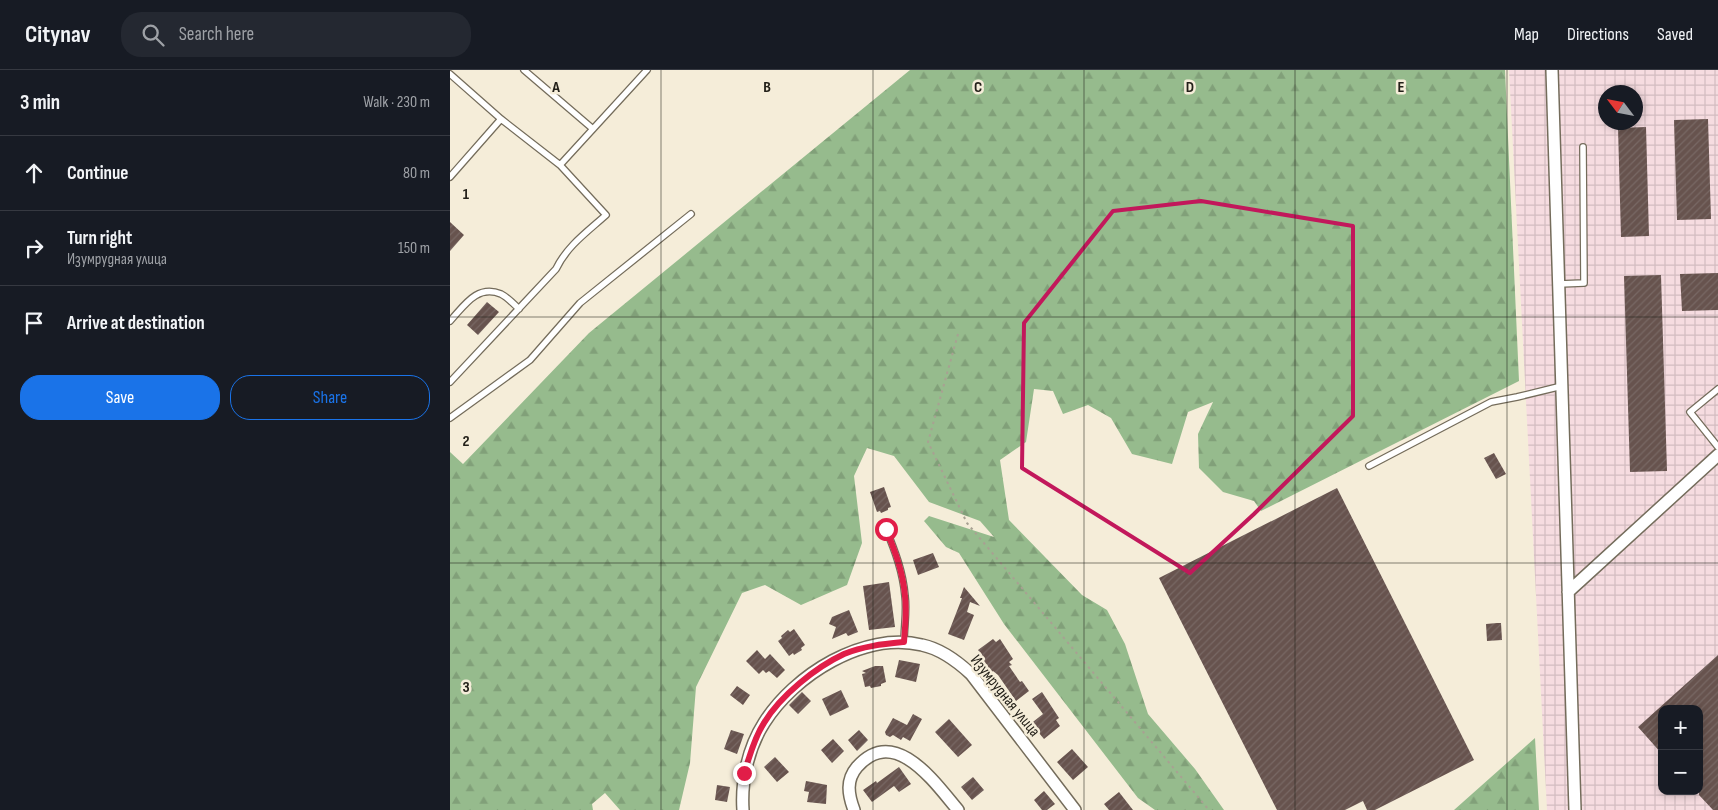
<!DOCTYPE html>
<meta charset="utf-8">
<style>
:root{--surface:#171b24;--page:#242831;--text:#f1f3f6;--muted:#9ea1a6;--line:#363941;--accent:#1a73e8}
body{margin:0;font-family:"Sofia Sans Condensed",sans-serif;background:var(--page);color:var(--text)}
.controls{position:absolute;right:15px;bottom:15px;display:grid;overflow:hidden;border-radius:10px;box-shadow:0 2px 8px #0003}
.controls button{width:45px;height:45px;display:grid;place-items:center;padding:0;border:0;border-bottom:1px solid var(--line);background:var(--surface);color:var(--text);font:25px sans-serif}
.compass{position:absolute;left:1148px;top:15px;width:45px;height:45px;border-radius:50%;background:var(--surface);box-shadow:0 2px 8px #0003;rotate:302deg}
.stop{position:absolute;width:15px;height:15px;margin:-11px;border:4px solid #e11d48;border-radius:50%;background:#fff}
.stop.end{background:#e11d48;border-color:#fff;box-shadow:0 1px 5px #0008}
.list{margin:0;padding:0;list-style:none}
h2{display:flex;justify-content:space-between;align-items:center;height:65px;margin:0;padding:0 20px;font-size:21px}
h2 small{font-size:16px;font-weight:400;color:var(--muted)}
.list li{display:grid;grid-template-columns:32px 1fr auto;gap:15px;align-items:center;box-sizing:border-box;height:75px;padding:0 20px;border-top:1px solid var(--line)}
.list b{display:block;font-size:19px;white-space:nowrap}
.list p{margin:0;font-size:16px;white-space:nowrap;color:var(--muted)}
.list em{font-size:16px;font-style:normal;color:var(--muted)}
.actions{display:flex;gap:10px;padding:15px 20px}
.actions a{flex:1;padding:11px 0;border:1px solid var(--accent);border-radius:20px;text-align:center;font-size:18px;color:var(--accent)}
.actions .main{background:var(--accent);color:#fff}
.icon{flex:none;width:28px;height:28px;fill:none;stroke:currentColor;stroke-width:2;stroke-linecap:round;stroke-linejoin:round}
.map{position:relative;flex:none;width:1268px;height:740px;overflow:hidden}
header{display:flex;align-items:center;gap:30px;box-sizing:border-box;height:70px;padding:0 25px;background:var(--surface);border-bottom:1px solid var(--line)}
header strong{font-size:24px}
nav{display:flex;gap:28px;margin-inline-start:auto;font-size:18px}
.search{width:350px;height:45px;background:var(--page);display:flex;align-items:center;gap:12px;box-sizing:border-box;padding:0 18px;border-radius:20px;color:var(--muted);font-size:19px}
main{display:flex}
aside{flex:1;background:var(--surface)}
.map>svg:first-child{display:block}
.industrial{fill:url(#industrial-grid);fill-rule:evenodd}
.forest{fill:url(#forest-firs)}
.building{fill:url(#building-hatch)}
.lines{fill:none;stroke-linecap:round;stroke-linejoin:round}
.service-casing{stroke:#746c5b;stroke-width:8}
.minor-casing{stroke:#746c5b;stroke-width:14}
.path{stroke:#a8a192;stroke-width:2;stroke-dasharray:2.5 4;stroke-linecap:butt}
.service{stroke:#fff;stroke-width:5.5}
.minor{stroke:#fff;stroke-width:11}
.route{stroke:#e11d48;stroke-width:6}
.marked{fill:none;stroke:#c2185b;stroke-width:4;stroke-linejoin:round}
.grid{fill:none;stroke:#232019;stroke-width:1;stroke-opacity:0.55}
.labels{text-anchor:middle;stroke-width:5;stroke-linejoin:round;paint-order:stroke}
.street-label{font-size:16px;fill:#232019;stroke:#f5edd9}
.grid-label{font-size:16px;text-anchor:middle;font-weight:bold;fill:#232019;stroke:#f5edd9;stroke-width:5;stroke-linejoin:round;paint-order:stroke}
</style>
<header>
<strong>Citynav</strong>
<div class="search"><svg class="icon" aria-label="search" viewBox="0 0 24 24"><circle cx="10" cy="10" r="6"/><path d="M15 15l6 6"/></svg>Search here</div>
<nav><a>Map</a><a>Directions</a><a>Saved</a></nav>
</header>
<main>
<aside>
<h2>3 min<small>Walk · 230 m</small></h2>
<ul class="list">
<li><svg class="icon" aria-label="ahead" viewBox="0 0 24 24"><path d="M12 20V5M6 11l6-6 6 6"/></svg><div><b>Continue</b></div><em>80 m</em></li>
<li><svg class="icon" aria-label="right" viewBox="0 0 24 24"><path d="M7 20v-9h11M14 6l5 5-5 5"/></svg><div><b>Turn right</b><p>Изумрудная улица</p></div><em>150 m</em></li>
<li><svg class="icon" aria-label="arrive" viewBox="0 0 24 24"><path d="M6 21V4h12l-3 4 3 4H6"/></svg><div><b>Arrive at destination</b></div></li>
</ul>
<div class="actions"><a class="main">Save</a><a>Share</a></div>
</aside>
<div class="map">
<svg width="1268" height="740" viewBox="0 0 1268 740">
<defs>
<pattern id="industrial-grid" width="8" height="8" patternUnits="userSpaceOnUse" patternTransform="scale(1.25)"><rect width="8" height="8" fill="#f6dce0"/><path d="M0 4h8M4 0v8" fill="none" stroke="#d3bcc0"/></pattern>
<pattern id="forest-firs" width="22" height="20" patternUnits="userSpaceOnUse" patternTransform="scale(1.25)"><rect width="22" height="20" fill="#96bb8d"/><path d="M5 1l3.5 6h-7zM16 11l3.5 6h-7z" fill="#81a079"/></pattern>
<pattern id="building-hatch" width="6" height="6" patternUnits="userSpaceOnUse" patternTransform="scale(1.25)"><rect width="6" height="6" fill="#67534e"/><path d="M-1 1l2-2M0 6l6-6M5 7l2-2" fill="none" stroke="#786864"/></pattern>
</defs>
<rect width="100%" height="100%" fill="#f5edd9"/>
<!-- industrial -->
<path class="industrial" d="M1059,0H1268V740H1097ZM1156,22H1186V52H1156ZM1212,639H1249V721H1212Z"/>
<!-- forest -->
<path class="forest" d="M460,0H1055L1069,311L811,441L804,431L773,422L749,398L748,364L763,332L738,342L722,394L682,384L661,348L638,335L613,344L603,321L584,319L576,372L550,390L559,450L632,525L657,540L675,574L698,644L745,699L774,740H705L688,728L554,554L509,483L496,477L474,451L479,446L544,467L530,451L479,432L444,386L417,378L404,406L412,473L397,515L351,535L315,515L292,523L246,617L240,693L229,740H170L155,723L142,734L143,740H0V382L13,394L139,263Z
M1085,668L1089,740H1004Z"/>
<!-- building -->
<path class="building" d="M1258,49L1261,149L1227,150L1224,50Z
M1196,57L1199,166L1171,167L1168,58Z
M0,152L14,165L0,181Z
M1268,203V240L1232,241L1230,204Z
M1211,205L1217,401L1180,402L1174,206Z
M37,232L49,242L28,265L17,255Z
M1044,383L1056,404L1046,409L1034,388Z
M434,417L441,437L438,438V440L431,443L430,441L427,442L420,422Z
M887,418L1024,690L925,740H917L913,731L895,740H827L709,508Z
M483,483L489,497L468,505L463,490Z
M439,512L445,557L419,560L413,516Z
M514,517L530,536L520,532L517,542L524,545L514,570L498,564L512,528H510Z
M399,540L408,562L398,566L396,563L382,569L386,557L379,554L382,547Z
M1047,553H1051L1052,570L1037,571L1036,554Z
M344,559L355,575L351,578L352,580L344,585L343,583L339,586L328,571L332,568L331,566L338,560L340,562Z
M543,569L546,572L550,569L563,589L559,592L562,595L559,596L570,612L572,611L579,621L566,631L548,605L543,601L540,603L529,587L532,585L528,580Z
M307,580L315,589L320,584L335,600L327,608L319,601L316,603L313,600L309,604L296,591Z
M1268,585V740H1263L1249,725V639H1212V684L1188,657Z
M449,590L470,594L466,612L445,607Z
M425,596H433L436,612L431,614V616L421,618L420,616L415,617L412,604L416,603L412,601Z
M287,616L300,625L293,635L280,625Z
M391,620L399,637L380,646L372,629Z
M352,622L361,631L348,644L339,635Z
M592,622L609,648L606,650L610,656L594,669L589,663L587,664L585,661L580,665L574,659L593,644L582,629Z
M463,644L472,649L460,671L453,667L451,670L443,665L440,667L436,665L435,662L443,648L457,655Z
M499,649L522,675L508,687L485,662Z
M281,660L294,664L287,684L274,679Z
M409,660L418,670L407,681L398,670Z
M383,669L394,681L382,693L371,680Z
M622,679L638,697L623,710L607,692Z
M325,687L339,702L327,712L314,697Z
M449,697L461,714L449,722L444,716L422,732L413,720L426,711L427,713Z
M523,707L534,720L522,730L511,717Z
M356,711L377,715L376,734L357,732L359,722L354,721Z
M267,715L280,717L277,732L265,730Z
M594,721L605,734L597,740H592L584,730Z
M669,722L683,740H659L654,734Z"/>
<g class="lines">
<defs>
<path id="service" d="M74,0L143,59
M0,4L51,49L110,95L156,145C137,162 117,176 106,199L0,312
M110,95L197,0
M0,107L51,49
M1109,214L1134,213L1133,77
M0,251C14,236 27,214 51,224C57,227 64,234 69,239
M1268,319L1240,342L1268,377
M0,348L80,290L130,233L241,144
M919,396L1041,332L1067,327L1112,316
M436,459C445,481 453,502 455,526C457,541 454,557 454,573"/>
<path id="minor" d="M1102,0L1125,740
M1118,522L1268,385
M293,740C291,711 298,678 314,653C344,605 414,561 472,575C491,579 507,591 521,604L625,740
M404,740C398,724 396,710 407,697C445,654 485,713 508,740"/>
</defs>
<!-- service casing -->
<use href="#service" class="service-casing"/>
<!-- minor casing -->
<use href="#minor" class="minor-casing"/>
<!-- path -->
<path class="path" d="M508,264L478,372L517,453L759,740"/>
<!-- service -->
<use href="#service" class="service"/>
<!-- minor -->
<use href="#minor" class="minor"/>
</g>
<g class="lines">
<!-- route -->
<path class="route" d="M294,703C300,686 304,668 314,653C330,626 366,597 394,584C413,576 434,574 454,572C455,557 457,541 455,526C453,502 445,481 436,459"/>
</g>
<!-- marked area -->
<path class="marked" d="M751,131L903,156V346L804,444L740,503L572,398L574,253L663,141Z"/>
<!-- grid -->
<path class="grid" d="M211,0V740M423,0V740M634,0V740M845,0V740M1057,0V740M0,247H1268M0,493H1268"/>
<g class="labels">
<!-- street labels -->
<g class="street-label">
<text transform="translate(556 625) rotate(51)" y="6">Изумрудная улица</text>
</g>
</g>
<g class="grid-label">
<text x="106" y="22">A</text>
<text x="317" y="22">B</text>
<text x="528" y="22">C</text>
<text x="740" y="22">D</text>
<text x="951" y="22">E</text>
<text x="16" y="129">1</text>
<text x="16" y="376">2</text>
<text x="16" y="622">3</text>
</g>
</svg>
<div class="controls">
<button>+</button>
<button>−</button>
</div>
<svg class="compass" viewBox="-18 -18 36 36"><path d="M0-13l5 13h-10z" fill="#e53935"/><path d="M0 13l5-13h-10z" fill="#9ea1a6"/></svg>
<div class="stop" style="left:436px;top:459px"></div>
<div class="stop end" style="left:294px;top:703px"></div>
</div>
</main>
